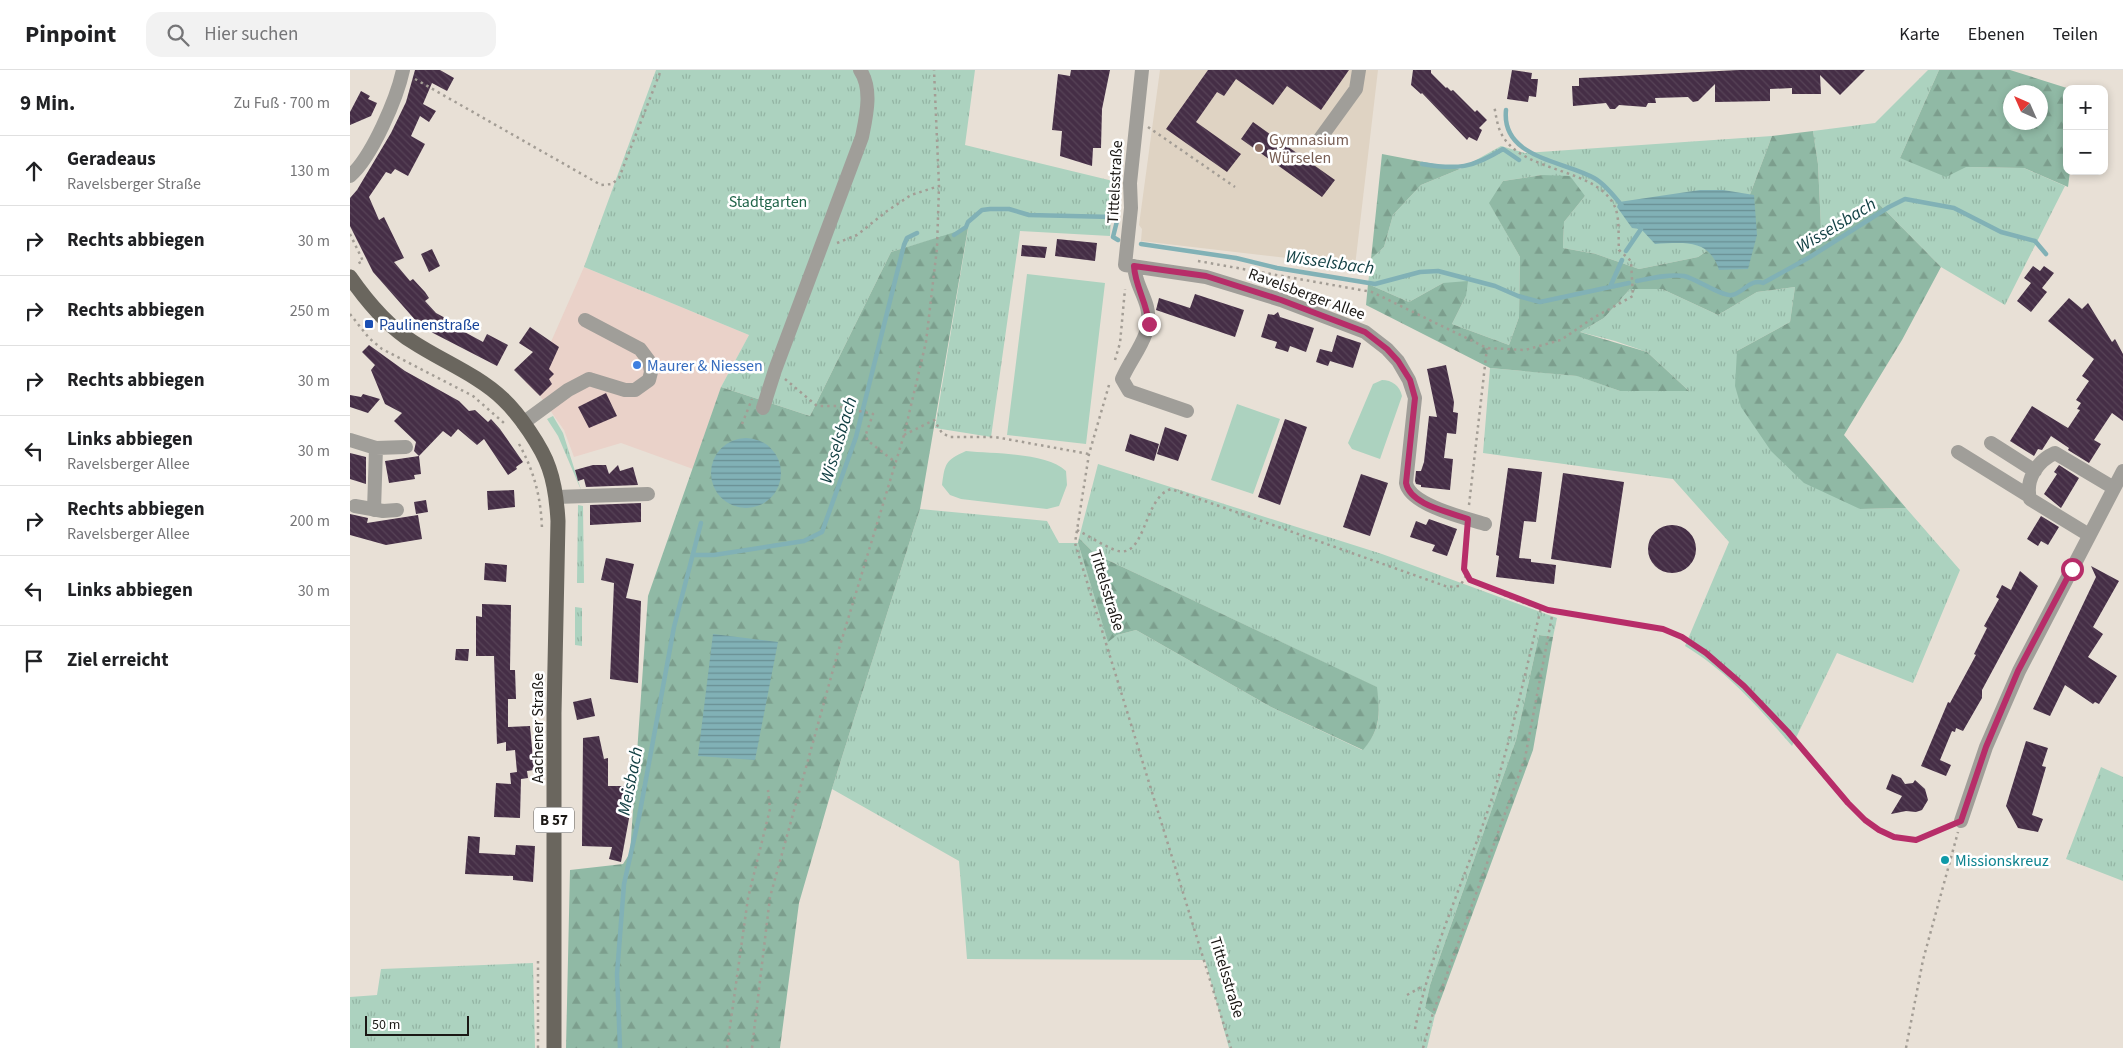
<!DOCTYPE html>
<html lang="de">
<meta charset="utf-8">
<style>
:root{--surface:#fff;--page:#f2f2f2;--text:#202124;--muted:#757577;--line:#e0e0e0}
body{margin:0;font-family:"Source Sans 3",sans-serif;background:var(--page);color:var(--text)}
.controls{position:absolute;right:15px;top:15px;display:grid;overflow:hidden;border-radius:10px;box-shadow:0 2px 8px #0003}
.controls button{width:45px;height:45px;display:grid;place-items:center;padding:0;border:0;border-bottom:1px solid var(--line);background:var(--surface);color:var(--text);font:25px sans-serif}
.compass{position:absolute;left:1653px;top:15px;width:45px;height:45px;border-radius:50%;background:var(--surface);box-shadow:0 2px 8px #0003;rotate:315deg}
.scale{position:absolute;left:15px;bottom:12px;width:104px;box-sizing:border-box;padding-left:5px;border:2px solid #1b1815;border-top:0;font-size:14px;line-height:18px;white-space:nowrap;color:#1b1815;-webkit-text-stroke:4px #fff;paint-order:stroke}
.stop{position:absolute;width:15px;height:15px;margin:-11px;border:4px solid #b72d69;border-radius:50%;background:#fff}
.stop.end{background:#b72d69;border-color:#fff;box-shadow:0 1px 5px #0008}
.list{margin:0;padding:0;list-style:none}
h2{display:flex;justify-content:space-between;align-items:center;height:65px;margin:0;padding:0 20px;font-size:21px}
h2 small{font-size:16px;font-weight:400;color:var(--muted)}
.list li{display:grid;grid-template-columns:32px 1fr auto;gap:15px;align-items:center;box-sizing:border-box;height:70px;padding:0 20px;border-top:1px solid var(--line)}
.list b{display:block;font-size:19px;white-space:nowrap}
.list p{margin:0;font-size:16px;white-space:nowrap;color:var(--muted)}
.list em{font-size:16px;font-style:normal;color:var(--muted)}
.icon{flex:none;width:28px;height:28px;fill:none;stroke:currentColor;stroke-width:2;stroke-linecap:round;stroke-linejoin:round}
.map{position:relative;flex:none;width:1773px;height:978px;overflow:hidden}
header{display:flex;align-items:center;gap:30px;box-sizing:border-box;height:70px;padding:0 25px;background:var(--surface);border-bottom:1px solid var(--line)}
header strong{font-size:24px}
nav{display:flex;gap:28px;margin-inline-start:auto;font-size:18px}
.search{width:350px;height:45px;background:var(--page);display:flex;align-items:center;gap:12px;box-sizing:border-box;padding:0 18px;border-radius:15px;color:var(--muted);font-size:19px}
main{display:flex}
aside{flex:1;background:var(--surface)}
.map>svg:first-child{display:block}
.commercial{fill:#ead2c9}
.built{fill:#dfd3c3}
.grass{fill:url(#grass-tufts)}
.forest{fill:url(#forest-firs);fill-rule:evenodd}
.garden{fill:#acd2bf}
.water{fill:url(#water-rules)}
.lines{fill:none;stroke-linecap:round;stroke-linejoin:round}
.stream{stroke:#81b1b6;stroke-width:4.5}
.building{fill:url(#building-back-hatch)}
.path{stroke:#a39d95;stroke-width:2.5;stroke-dasharray:2.5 4;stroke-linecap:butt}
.minor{stroke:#a09e99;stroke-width:14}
.major{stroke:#6a665e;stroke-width:15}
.route{stroke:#b72d69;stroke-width:6}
.education-dot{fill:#8d6e63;stroke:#fff;stroke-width:2}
.transit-dot{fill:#1a4fb4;stroke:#fff;stroke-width:2}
.shop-dot{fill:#3f7fe0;stroke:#fff;stroke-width:2}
.culture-dot{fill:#0f9aa8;stroke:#fff;stroke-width:2}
.labels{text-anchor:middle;stroke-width:5;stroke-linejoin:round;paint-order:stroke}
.shield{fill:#fff;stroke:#5f5d5b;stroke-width:1}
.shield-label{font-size:15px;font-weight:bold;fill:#1b1815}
.education-label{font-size:16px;fill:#785e54;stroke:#fff;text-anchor:start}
.street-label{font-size:16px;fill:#1b1815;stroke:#fff}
.park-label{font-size:16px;fill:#21654a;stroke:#fff}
.transit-label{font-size:16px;fill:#164399;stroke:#fff;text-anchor:start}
.shop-label{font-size:16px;fill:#366cbe;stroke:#fff;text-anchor:start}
.culture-label{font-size:16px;fill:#0d838f;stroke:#fff;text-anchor:start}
.water-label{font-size:18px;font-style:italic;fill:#113f43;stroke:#fff}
</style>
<header>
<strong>Pinpoint</strong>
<div class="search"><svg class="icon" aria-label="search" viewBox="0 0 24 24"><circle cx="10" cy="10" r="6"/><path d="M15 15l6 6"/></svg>Hier suchen</div>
<nav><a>Karte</a><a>Ebenen</a><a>Teilen</a></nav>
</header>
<main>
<aside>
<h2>9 Min.<small>Zu Fuß · 700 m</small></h2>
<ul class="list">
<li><svg class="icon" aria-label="ahead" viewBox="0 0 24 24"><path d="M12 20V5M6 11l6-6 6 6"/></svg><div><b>Geradeaus</b><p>Ravelsberger Straße</p></div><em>130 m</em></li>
<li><svg class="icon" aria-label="right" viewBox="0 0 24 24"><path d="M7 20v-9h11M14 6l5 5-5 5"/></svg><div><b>Rechts abbiegen</b></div><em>30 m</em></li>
<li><svg class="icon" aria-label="right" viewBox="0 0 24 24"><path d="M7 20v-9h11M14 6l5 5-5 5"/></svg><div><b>Rechts abbiegen</b></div><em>250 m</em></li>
<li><svg class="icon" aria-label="right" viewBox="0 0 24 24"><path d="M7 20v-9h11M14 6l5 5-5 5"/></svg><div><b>Rechts abbiegen</b></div><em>30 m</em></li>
<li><svg class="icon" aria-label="left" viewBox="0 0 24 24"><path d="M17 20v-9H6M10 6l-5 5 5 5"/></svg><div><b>Links abbiegen</b><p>Ravelsberger Allee</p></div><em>30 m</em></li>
<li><svg class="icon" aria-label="right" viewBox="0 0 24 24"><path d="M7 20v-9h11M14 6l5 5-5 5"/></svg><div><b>Rechts abbiegen</b><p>Ravelsberger Allee</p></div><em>200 m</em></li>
<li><svg class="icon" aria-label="left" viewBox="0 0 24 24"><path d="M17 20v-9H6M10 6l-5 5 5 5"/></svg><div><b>Links abbiegen</b></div><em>30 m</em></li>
<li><svg class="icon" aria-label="arrive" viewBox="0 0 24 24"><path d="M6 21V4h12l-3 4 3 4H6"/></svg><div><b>Ziel erreicht</b></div></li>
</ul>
</aside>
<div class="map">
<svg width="1773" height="978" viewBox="0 0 1773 978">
<defs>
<pattern id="grass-tufts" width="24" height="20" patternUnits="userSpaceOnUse" patternTransform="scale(1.25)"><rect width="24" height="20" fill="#acd2bf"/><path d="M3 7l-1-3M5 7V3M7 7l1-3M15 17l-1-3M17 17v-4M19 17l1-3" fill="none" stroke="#93b4a3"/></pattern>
<pattern id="forest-firs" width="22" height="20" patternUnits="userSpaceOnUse" patternTransform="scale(1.25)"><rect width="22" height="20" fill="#90b9a5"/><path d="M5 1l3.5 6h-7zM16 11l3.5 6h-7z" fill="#7c9e8d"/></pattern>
<pattern id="water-rules" width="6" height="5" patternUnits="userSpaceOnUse" patternTransform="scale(1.25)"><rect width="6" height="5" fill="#81b1b6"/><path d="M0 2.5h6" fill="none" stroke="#698f93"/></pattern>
<pattern id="building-back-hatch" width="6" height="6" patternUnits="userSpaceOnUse" patternTransform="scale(1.25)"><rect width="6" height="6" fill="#452e46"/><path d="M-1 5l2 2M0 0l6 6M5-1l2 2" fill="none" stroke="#574357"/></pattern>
</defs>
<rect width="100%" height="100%" fill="#e8e0d6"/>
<!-- commercial -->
<path class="commercial" d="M234,197L399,265L371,317L343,399L271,373L224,387L214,360L190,326L175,312L189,299Z"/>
<!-- built -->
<path class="built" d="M810,0H1028L1005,196L791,171L792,159L789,155Z"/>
<!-- grass -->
<path class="grass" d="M306,0H625L615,75L763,111L760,166L670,161L641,367L585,358L618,159L541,182L460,346L371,317L399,265L234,197Z
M1578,0H1589L1550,88L1616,97L1674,98L1715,116L1655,235L1591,197L1529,134L1471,159L1468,94L1463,61L1525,53Z
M1422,66L1399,127L1393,157L1348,187L1289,199L1246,184L1213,178L1214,152L1235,126L1192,105L1153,111L1140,134L1170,187L1169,247L1159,275L1102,254L1116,226L1093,213L1059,232L1018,214L1021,189L1034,177L1043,145L1071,115L1110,99L1151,76L1175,83Z
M1445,217L1440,252L1387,281L1510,439L1556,438L1610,500L1563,613L1487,583L1442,676C1410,639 1377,601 1335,576L1379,472L1323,409L1133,383L1140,298L1228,306L1270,321H1339L1297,282L1265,271L1230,262L1254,248L1280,219H1312L1368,245L1407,222Z
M203,346L213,363L231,420L208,366L197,349Z
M748,394L1032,484L1207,548L1203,567L1189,565L1166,670L1080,915L1075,938L1085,945L1077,978H879L855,890L617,889L609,791L482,719L570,439L697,451L709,473H728L758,571L767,565L786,560L921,637L1012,680C1032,659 1030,643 1026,617L745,484L729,468Z
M228,435L233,436L234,513H227Z
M225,537L232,538V576L225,575Z
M1751,697L1773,707V811L1716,789Z
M183,893L185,978H0V927L27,925L31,899Z"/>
<!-- forest -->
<path class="forest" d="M1589,0H1660L1720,19H1717V101H1720L1718,117L1674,98L1616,97L1596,107L1550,88ZM1690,22V52H1660V22Z
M1463,61L1468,94L1471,159L1529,134L1591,197L1552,270L1494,365L1556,438L1510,439L1454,413L1421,381L1391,337L1385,316L1387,281L1440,252L1445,217L1407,222L1368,245L1312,219H1280L1254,248L1230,262L1297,282L1339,321H1270L1227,306L1140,298L1016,235L1018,214L1059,232L1093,213L1118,211L1116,226L1102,254L1159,275L1169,247L1170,187L1139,133L1153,111L1192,105L1220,106L1235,126L1214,152L1213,178L1246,184L1289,199L1348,187L1393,157L1399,127L1422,66Z
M1032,84L1110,99L1071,115L1043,145L1034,177L1021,189Z
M618,158L570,439L482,719L449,833L430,978H216L220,800L273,794L280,783L298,526L371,317L460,346L541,182Z
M729,468L745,484L1027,617C1030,644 1031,659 1013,680L921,637L786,560L767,565L758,572L728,473Z
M1189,565L1203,567L1183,680L1085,945L1075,938L1080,915L1166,670Z"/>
<!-- garden -->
<path class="garden" d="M677,204L755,213L736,374L657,365Z
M1032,310C1042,310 1050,316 1052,326L1030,389L1002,379L998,373L1023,314Z
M887,334L930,349L903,424L861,410Z
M616,381C643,384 696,382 716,401L717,415L709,436L697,439L611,429L600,425L592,415C595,394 595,390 616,381Z"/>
<!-- water -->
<path class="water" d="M1350,120H1373L1404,125L1407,165L1398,199L1369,200C1359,168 1333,173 1305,174L1291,159L1282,158L1267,137L1269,132Z
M361 403a35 35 0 1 1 70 0a35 35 0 1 1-70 0Z
M363,564L428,572L405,690L348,686Z"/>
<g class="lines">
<!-- stream -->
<path class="stream" d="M1156,40C1151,88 1214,91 1244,108C1255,114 1265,127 1272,136
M1072,94C1108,100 1122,98 1153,79L1169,90
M604,165L616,157L618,152L632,140L640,139H659L679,145L763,147L767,151L763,167L768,170
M791,174L886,188L927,198L1025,214L1070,202L1088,201L1145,216L1168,226L1190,232L1279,213
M1276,181L1291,159L1288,156
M1287,211C1302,208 1319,204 1334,206C1347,209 1372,227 1382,225C1393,223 1401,208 1413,213L1460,187L1539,137L1555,129L1604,138L1651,162L1685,171L1696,184
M1260,217L1272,190
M343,485H364L454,471L472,462L506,367L554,175L557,168L567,163
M270,978L267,904L274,814L289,747L324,557L351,453"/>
</g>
<!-- building -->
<path class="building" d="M65,0H90L104,8L97,21L82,13L73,34L86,41L79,52L70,46L61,66L75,74L58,106L45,99L41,104L36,102L19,127L29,150L34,147L54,188L44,192L60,211L63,209L75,222L79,228L75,231L86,243L110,256L109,259L133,272L137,264L158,275L147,296L83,263L67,252L23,202L0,156V128L7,120L41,63L56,32Z
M721,0H760L752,39L751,78H743L742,96L710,86L712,61L702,60L708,4L720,6Z
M858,0H999L971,40L937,16L923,35L886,9L874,26L867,22L846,52L891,84L877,102L816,59Z
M1063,0H1081V3L1096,18L1097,17L1101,21L1103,20L1125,42L1127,40L1137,50L1129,58L1132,60L1127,71L1119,67L1117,70L1072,23L1071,24L1061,15Z
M1162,0L1182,3L1181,9H1188L1186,27L1179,26L1178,32L1157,29Z
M1389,0H1515L1490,25L1470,5L1471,24H1442V18L1420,19V31L1365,32V14L1348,31L1343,32L1338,27L1305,28L1306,33H1298L1296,37L1269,35L1265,39H1260L1256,33L1223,36L1222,16H1229V8Z
M11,21L20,26L18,29L27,33L21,46L0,55V42Z
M903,52L985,110L972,127L891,69Z
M707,169L747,173L745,191L705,186Z
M672,175L697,177L695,188L671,186Z
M82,179L90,196L79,202L71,184Z
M1683,196L1690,201L1694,196L1704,203L1692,218L1697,222L1681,242L1667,231L1681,213L1674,208Z
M845,224L894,240L885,267L806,240L809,228L840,238Z
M1719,228L1732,239L1738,233L1762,272L1765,269L1773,284V351L1762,343L1744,370L1751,374L1739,393L1718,380L1719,378L1701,366L1692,380L1688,379L1684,386L1660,371L1682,336L1718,358L1730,340L1727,339L1731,333L1726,330L1739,311L1732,306L1744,289L1698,251Z
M928,242L930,247L964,258L956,282L940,276L938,282L932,280L925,278L927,272L911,267L918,244L924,245Z
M180,257L209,277L199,299L204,304L199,309L202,314L190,326L164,300L183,282L169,273Z
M987,265L1011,273L1003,298L980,291L978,296L966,292L970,279L982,282Z
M19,275L55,301L109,331L119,341L125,340L138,352L141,349L150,359L173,392L166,397L167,399L158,405L134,369L127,375L108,359L101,367L93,361L69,386L64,381L66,372L44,351L52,343L35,334L21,300L25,295L12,282Z
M1096,295L1104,332L1103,342L1108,343L1106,364L1097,363L1094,388L1103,389L1100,420L1071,417V415L1066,414L1065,411L1066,401H1071L1074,392L1079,346L1087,347L1077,299Z
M256,323L267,346L239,358L228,337Z
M13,324L30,329L18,343L0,337V325L11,327Z
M935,349L957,357L930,435L908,427Z
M815,357L837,365L828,391L807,384Z
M780,364L809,374L804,391L775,381Z
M0,383L16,387V414L0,409Z
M69,386L71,404L64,405L65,409L39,413L35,391Z
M243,395H256L259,404L268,395L270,401L283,397L288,415L236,417L234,409L228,411L225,400Z
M1709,395L1729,408L1711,438L1694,424L1707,404L1704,402Z
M1158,398L1192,402L1186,452L1174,451L1169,488L1181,489V492L1206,495L1204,514L1146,507L1149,486L1146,485Z
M1213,403L1274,412L1261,498L1201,489Z
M1011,404L1038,413L1020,466L993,457Z
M164,420L165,437L138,440L137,421Z
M76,430L78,442L66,444L64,432Z
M291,433V452L240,455V435Z
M0,444L18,448L17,453L68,445L72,469L36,475L0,465Z
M1691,446L1709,457L1698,475L1691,471L1688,476L1677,469Z
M1079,449L1107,459L1097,486L1082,481L1085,475L1060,467L1066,451L1076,455Z
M1298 479a24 24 0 1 1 48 0a24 24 0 1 1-48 0Z
M256,488L284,494L276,528L291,531L288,613L260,609L264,513L251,510Z
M135,493L157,495L156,512L134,510Z
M1741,496L1769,511L1743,557L1753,564L1738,587L1767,606L1749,634L1745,632L1743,634L1715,615L1700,646L1683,639L1746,507Z
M1670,501L1688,516L1632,620V628L1613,661L1606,658L1605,662L1602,661L1590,690L1601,695L1596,706L1571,696L1598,632L1600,633L1626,585L1624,584L1637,558L1634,556L1649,529L1646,527L1652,515L1661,520Z
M132,534L161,535L160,600H165L166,629H158V657L180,656L184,700L177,701L178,708L171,709L170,748L144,747L146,713L161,714L160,703L167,702L165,680L156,681V672L147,674L144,586H126V546L132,547Z
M106,579H119L118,591L105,590Z
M241,628L245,646L227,650L223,632Z
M249,666L254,689L258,688V716H285L271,792L259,789L262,777L232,776L233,668Z
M1676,671L1698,678L1692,696L1696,697L1682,745L1693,749L1688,762L1668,758L1656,736Z
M1542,704L1551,708L1555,714L1563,713L1565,710L1575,719L1578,730L1572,740L1566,742L1556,741L1541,744L1552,726L1536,719Z
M118,766L130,767L129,783L165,785L166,775L185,776L183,812L163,810V806L115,804Z"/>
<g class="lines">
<!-- path -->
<path class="path" d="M65,9L251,115L262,114L269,108L311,0
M798,57L885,117
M0,164L13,191L5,195
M487,173L507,165L537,141L561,125L589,116
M848,191L1022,222L1137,278L1175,280L1211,270L1243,248L1283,226L1281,191L1269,180C1268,167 1270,149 1265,137C1247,97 1174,104 1152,65C1147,56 1146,45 1144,35
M0,244L19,268L32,279L123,326L154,353
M765,290L770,273L775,219
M435,309L467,336H487L523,344L516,364L517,370L545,392
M759,315L739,384L725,473L881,978
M392,354L402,329
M554,365L584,350L592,363L600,367H645L739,384
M169,374C184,401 191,427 192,459
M1119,435L1137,278
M727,460C739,466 752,475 765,480C796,492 793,427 821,419L1098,517L1110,516L1116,506
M1117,463C1115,485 1107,503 1130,515C1153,524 1177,536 1201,541C1237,549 1276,549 1312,559C1337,566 1360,585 1379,602C1400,621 1420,642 1439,664C1466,695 1512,763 1554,769C1570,772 1585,762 1600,756
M1057,925L1073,916
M1065,959C1080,884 1112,815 1137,743C1160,676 1174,607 1191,538
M188,978V891
M377,978L398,828L420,739L418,720
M402,978L420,827L488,582L554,365L576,272L587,178L589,116L584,0
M1073,978L1083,943L1175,688L1203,541
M1556,978L1573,890L1608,762"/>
<!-- minor -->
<path class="minor" d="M792,0L780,113L781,138L775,195L856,207L931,230L1015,262L1037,279L1048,291L1059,310L1065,328L1056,413C1060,435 1115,448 1135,454
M969,70L1006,19L1009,0
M0,106C22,87 47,28 53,0
M784,196C785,212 793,222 797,237C804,265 782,285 772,309L779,321L837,341
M413,338L425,300L512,67C516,47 523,19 510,0
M173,353L218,320L239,309L275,320H285L299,310L301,302L299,291L290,279L235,250
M0,370L26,378L24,440
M1641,373L1685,401
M26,378L56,377
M1608,382L1679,426
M206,427L298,424
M5,436L33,441L47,440
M1739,465L1680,429C1675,410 1687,391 1705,383L1764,418
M1611,751L1636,677L1669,601L1773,401"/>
<!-- major -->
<path class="major" d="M0,207C16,230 39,257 63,272C92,291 128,305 153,329C169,344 192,377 199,398C205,415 207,433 208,451L204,643V978"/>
</g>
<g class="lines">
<!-- route -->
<path class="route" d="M799,254C797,233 785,216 784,196L856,206L931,230L1015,262L1037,279L1048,291L1060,310L1065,328L1056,413C1060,435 1100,442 1118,449L1114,499L1120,510L1198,540L1313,559L1332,567L1356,583L1394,616L1438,662L1498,733L1515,750L1529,760L1544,767L1566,770L1611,751L1636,677L1668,601L1722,499"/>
</g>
<!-- markers -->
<circle class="education-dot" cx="909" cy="78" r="5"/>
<rect class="transit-dot" x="14" y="249" width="10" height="10" rx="2.5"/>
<circle class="shop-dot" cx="287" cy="295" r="5"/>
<circle class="culture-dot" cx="1595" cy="790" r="5"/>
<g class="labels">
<!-- shield labels -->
<rect class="shield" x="184" y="737.5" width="40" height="25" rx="4"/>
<g class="shield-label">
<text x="204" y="755">B 57</text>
</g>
<!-- education labels -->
<g class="education-label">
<text x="919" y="75">Gymnasium<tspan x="919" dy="18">Würselen</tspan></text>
</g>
<!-- street labels -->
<g class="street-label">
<text transform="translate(764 112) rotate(-87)" y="6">Tittelsstraße</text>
<text transform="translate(957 223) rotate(20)" y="6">Ravelsberger Allee</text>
<text transform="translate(758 520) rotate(73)" y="6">Tittelsstraße</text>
<text transform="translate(187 658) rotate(-90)" y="6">Aachener Straße</text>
<text transform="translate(878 907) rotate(73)" y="6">Tittelsstraße</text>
</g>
<!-- park labels -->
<g class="park-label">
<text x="418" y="137">Stadtgarten</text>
</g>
<!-- transit labels -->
<g class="transit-label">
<text x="29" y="260">Paulinenstraße</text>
</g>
<!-- shop labels -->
<g class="shop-label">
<text x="297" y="301">Maurer &amp; Niessen</text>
</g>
<!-- culture labels -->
<g class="culture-label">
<text x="1605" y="796">Missionskreuz</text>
</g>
<!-- water labels -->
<g class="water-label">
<text transform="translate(1486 155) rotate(-31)" y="6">Wisselsbach</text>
<text transform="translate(980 192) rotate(8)" y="6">Wisselsbach</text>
<text transform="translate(488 370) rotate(-73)" y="6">Wisselsbach</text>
<text transform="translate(280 711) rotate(-79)" y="6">Meisbach</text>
</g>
</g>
</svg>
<div class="controls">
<button>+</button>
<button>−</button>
</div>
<svg class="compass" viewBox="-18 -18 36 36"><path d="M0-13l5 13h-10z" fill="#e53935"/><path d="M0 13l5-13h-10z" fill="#757577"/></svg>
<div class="scale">50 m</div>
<div class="stop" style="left:1722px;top:499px"></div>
<div class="stop end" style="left:799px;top:254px"></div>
</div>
</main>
